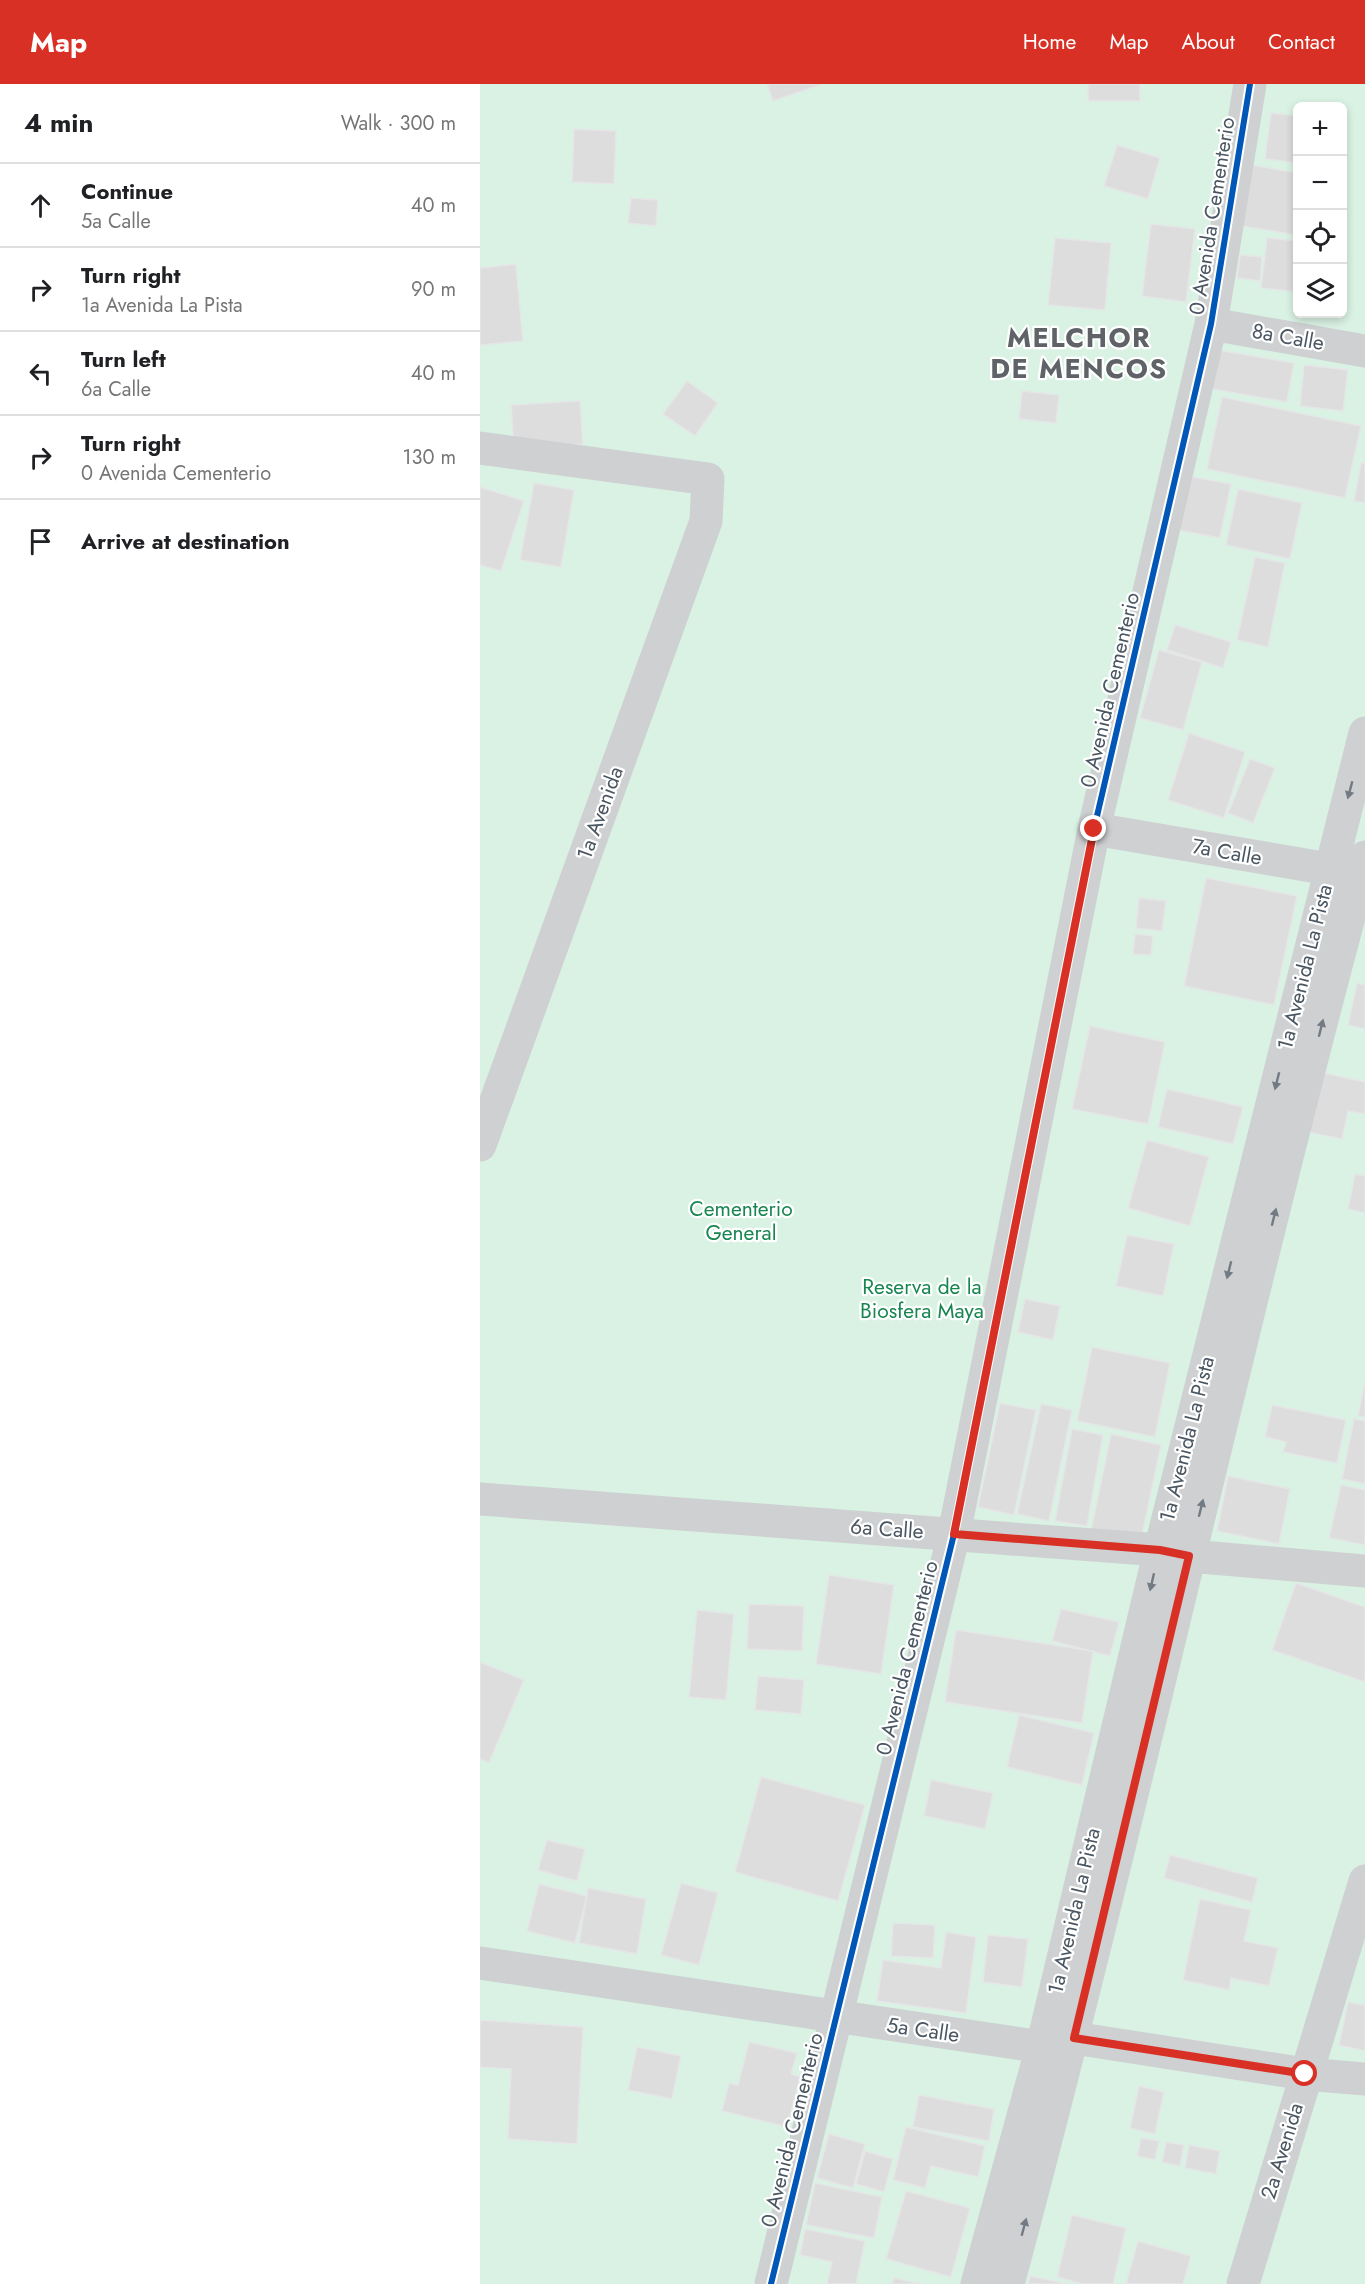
<!DOCTYPE html>
<meta charset="utf-8">
<style>
:root{--surface:#fff;--page:#f6f6f6;--text:#202124;--muted:#757577;--line:#e0e0e0;--accent:#d93025}
body{margin:0;font-family:Jost,sans-serif;background:var(--page);color:var(--text)}
.controls{position:absolute;right:18px;top:18px;display:grid;overflow:hidden;border-radius:9px;box-shadow:0 3px 9px #0003}
.controls button{width:54px;height:54px;display:grid;place-items:center;padding:0;border:0;border-bottom:2px solid var(--line);background:var(--surface);color:var(--text);font:30px sans-serif}
.stop{position:absolute;width:18px;height:18px;margin:-14px;border:4px solid #d93025;border-radius:50%;background:#fff}
.stop.end{background:#d93025;border-color:#fff;box-shadow:0 2px 6px #0008}
.list{margin:0;padding:0;list-style:none}
h2{display:flex;justify-content:space-between;align-items:center;height:78px;margin:0;padding:0 24px;font-size:26px}
h2 small{font-size:20px;font-weight:400;color:var(--muted)}
.list li{display:grid;grid-template-columns:39px 1fr auto;gap:18px;align-items:center;box-sizing:border-box;height:84px;padding:0 24px;border-top:2px solid var(--line)}
.list b{display:block;font-size:22px;white-space:nowrap}
.list p{margin:0;font-size:20px;white-space:nowrap;color:var(--muted)}
.list em{font-size:20px;font-style:normal;color:var(--muted)}
.icon{flex:none;width:33px;height:33px;fill:none;stroke:currentColor;stroke-width:2;stroke-linecap:round;stroke-linejoin:round}
.map{position:relative;flex:none;width:885px;height:2200px;overflow:hidden}
header{display:flex;align-items:center;gap:36px;box-sizing:border-box;height:84px;padding:0 30px;background:var(--accent);color:#fff}
header strong{font-size:28px}
nav{display:flex;gap:33px;margin-inline-start:auto;font-size:21px}
main{display:flex}
aside{flex:1;background:var(--surface)}
.map>svg:first-child{display:block}
.green{fill:#d9f2e3;fill-rule:evenodd}
.building{fill:#ddddde;stroke:#e5e6e7;stroke-width:1.5}
.lines{fill:none;stroke-linecap:round;stroke-linejoin:round}
.minor{stroke:#ced0d2;stroke-width:33}
.cycleway-casing{stroke:#fff;stroke-width:10}
.cycleway{stroke:#0057b8;stroke-width:6}
.oneway{fill:#727b83}
.route{stroke:#d93025;stroke-width:8}
.labels{text-anchor:middle;stroke-width:4.5;stroke-linejoin:round;paint-order:stroke}
.street-label{font-size:21px;fill:#4a5661;stroke:#fff}
.park-label{font-size:21px;fill:#17864f;stroke:#fff}
.district-label{font-size:27px;font-weight:bold;letter-spacing:1.5px;fill:#5f6368;stroke:#fff}
</style>
<header>
<strong>Map</strong>
<nav><a>Home</a><a>Map</a><a>About</a><a>Contact</a></nav>
</header>
<main>
<aside>
<h2>4 min<small>Walk · 300 m</small></h2>
<ul class="list">
<li><svg class="icon" aria-label="ahead" viewBox="0 0 24 24"><path d="M12 20V5M6 11l6-6 6 6"/></svg><div><b>Continue</b><p>5a Calle</p></div><em>40 m</em></li>
<li><svg class="icon" aria-label="right" viewBox="0 0 24 24"><path d="M7 20v-9h11M14 6l5 5-5 5"/></svg><div><b>Turn right</b><p>1a Avenida La Pista</p></div><em>90 m</em></li>
<li><svg class="icon" aria-label="left" viewBox="0 0 24 24"><path d="M17 20v-9H6M10 6l-5 5 5 5"/></svg><div><b>Turn left</b><p>6a Calle</p></div><em>40 m</em></li>
<li><svg class="icon" aria-label="right" viewBox="0 0 24 24"><path d="M7 20v-9h11M14 6l5 5-5 5"/></svg><div><b>Turn right</b><p>0 Avenida Cementerio</p></div><em>130 m</em></li>
<li><svg class="icon" aria-label="arrive" viewBox="0 0 24 24"><path d="M6 21V4h12l-3 4 3 4H6"/></svg><div><b>Arrive at destination</b></div></li>
</ul>
</aside>
<div class="map">
<svg width="885" height="2200" viewBox="0 0 885 2200">
<rect width="100%" height="100%" fill="#f4f4f4"/>
<!-- green -->
<path class="green" d="M0,0H885V2200H0ZM818,22H862V230H818Z"/>
<!-- building -->
<path class="building" d="M287,0H340V1L293,17Z
M608,0H660V17H608Z
M791,29L818,32V79L785,75Z
M94,45L136,47L134,100L92,98Z
M637,61L680,74L668,115L624,102Z
M771,81L818,89L817,151L761,142Z
M151,114L178,116L176,142L148,139Z
M671,140L715,145L706,218L662,212Z
M575,154L631,159L625,226L568,221Z
M787,154L818,157V208L781,204Z
M760,171L782,173L780,197L757,194Z
M36,180L43,257L0,261V184Z
M738,266L814,279L807,318L732,305Z
M824,281L868,286L863,327L820,322Z
M207,297L238,319L215,352L183,330Z
M542,307L579,311L576,339L539,335Z
M742,313L881,342L865,414L727,385Z
M100,317L103,360L34,364L31,321Z
M881,379H885V419L874,417Z
M708,392L751,400L740,454L698,446Z
M54,399L94,406L81,483L40,476Z
M0,403L44,417L21,487L0,481Z
M758,405L822,419L810,475L746,461Z
M775,473L805,479L788,563L757,556Z
M695,541L751,558L743,584L687,566Z
M679,566L722,578L703,646L660,634Z
M709,649L765,668L744,734L688,716Z
M770,675L795,684L773,739L748,729Z
M726,794L817,812L794,921L704,902Z
M659,814L686,817L682,847L656,844Z
M655,850L673,852L671,871L653,870Z
M877,899L885,901V945L868,941Z
M610,942L685,958L668,1040L592,1025Z
M840,988L885,998V1030L868,1027L862,1055L827,1048Z
M687,1005L763,1023L753,1060L678,1043Z
M667,1056L729,1073L710,1142L648,1124Z
M875,1090L885,1092V1129L868,1125Z
M647,1151L694,1160L683,1212L636,1202Z
M545,1215L580,1222L573,1256L538,1248Z
M612,1263L690,1279L675,1353L597,1337Z
M885,1297V1333L878,1332Z
M520,1319L556,1326L534,1431L498,1423Z
M561,1320L592,1326L569,1437L537,1430Z
M792,1321L866,1336L857,1379L803,1368L806,1358L785,1353Z
M874,1335L885,1337V1400L862,1395Z
M592,1345L623,1351L607,1442L575,1437Z
M631,1350L681,1361L661,1456L611,1446Z
M748,1392L810,1405L799,1460L737,1447Z
M861,1401L885,1406V1461L849,1454Z
M349,1491L414,1501L401,1590L336,1580Z
M816,1499L885,1523V1598L792,1566Z
M269,1520L324,1522L322,1567L267,1565Z
M581,1525L639,1538L630,1572L572,1557Z
M217,1526L254,1530L246,1616L209,1613Z
M476,1546L613,1567L602,1639L465,1618Z
M0,1578L44,1596L9,1679L0,1675Z
M278,1592L324,1596L321,1630L275,1626Z
M539,1631L614,1649L602,1701L527,1683Z
M281,1693L385,1721L358,1817L255,1788Z
M451,1696L513,1709L505,1745L444,1732Z
M67,1756L105,1765L97,1797L58,1786Z
M690,1771L778,1794L772,1818L684,1794Z
M201,1799L238,1809L219,1881L181,1871Z
M59,1800L107,1812L95,1859L47,1847Z
M108,1804L166,1815L157,1870L99,1859Z
M720,1815L771,1826L764,1857L798,1864L789,1902L751,1894L749,1906L703,1896Z
M413,1839L455,1841L453,1874L411,1872Z
M466,1848L496,1853L486,1929L397,1917L403,1876L461,1884Z
M508,1851L548,1855L542,1903L503,1898Z
M868,1918L885,1921V1967L859,1961Z
M0,1936L103,1943L97,2060L28,2055L31,1985L0,1983Z
M269,1958L317,1969L311,1990L320,1993L307,2043L242,2027L249,1999L258,2001Z
M157,1963L201,1972L192,2015L148,2006Z
M659,2002L684,2008L675,2050L650,2044Z
M439,2011L514,2025L509,2057L433,2043Z
M426,2043L505,2062L498,2093L451,2082L445,2104L413,2096Z
M349,2050L385,2060L373,2104L337,2094Z
M661,2054L679,2057L675,2076L657,2072Z
M686,2058L704,2061L700,2082L682,2078Z
M709,2061L740,2067L736,2090L705,2084Z
M385,2067L413,2075L404,2108L376,2100Z
M335,2099L402,2113L394,2154L326,2141Z
M426,2107L490,2124L471,2193L406,2175Z
M592,2131L646,2144L633,2200H603L577,2193Z
M325,2145L385,2157L376,2200H347L352,2178L320,2171Z
M658,2157L711,2172L703,2200H646Z
M550,2192L588,2200H548Z
M414,2194L440,2200H412Z"/>
<g class="lines">
<!-- minor -->
<path class="minor" d="M731,240L885,267
M0,364L228,395L226,437L0,1061
M614,745L849,785L868,794
M0,1415L680,1466L709,1472L885,1487
M0,1879L562,1963L594,1954L825,1990L885,1995
M291,2200L474,1450L614,745L731,240L770,0
M497,2200L562,1963L680,1466L885,649
M528,2200C655,1726 757,1246 885,773
M763,2200L885,1797"/>
<defs>
<path id="cycleway" d="M291,2200L474,1450L614,745L731,240L770,0"/>
</defs>
<!-- cycleway casing -->
<use href="#cycleway" class="cycleway-casing"/>
<!-- cycleway -->
<use href="#cycleway" class="cycleway"/>
</g>
<!-- one-way arrows -->
<defs><path id="oneway-solid" d="M-6-.8H1V-3.2L6.5 0L1 3.2V.8H-6Z" transform="scale(1.5)"/></defs>
<g class="oneway">
<use href="#oneway-solid" transform="translate(870 706) rotate(105)"/>
<use href="#oneway-solid" transform="translate(841 944) rotate(-76)"/>
<use href="#oneway-solid" transform="translate(797 997) rotate(104)"/>
<use href="#oneway-solid" transform="translate(794 1133) rotate(-76)"/>
<use href="#oneway-solid" transform="translate(749 1186) rotate(104)"/>
<use href="#oneway-solid" transform="translate(721 1424) rotate(-76)"/>
<use href="#oneway-solid" transform="translate(672 1498) rotate(103)"/>
<use href="#oneway-solid" transform="translate(544 2143) rotate(-75)"/>
</g>
<g class="lines">
<!-- route -->
<path class="route" d="M614,745L474,1450L680,1466L709,1472L594,1954L825,1990"/>
</g>
<g class="labels">
<!-- street labels -->
<g class="street-label">
<text transform="translate(732 132) rotate(-81)" y="7">0 Avenida Cementerio</text>
<text transform="translate(808 253) rotate(10)" y="7">8a Calle</text>
<text transform="translate(630 606) rotate(-77)" y="7">0 Avenida Cementerio</text>
<text transform="translate(120 729) rotate(-70)" y="7">1a Avenida</text>
<text transform="translate(747 768) rotate(10)" y="7">7a Calle</text>
<text transform="translate(825 883) rotate(-76)" y="7">1a Avenida La Pista</text>
<text transform="translate(707 1355) rotate(-76)" y="7">1a Avenida La Pista</text>
<text transform="translate(407 1445) rotate(4)" y="7">6a Calle</text>
<text transform="translate(427 1574) rotate(-76)" y="7">0 Avenida Cementerio</text>
<text transform="translate(594 1827) rotate(-77)" y="7">1a Avenida La Pista</text>
<text transform="translate(443 1946) rotate(8)" y="7">5a Calle</text>
<text transform="translate(312 2046) rotate(-76)" y="7">0 Avenida Cementerio</text>
<text transform="translate(802 2067) rotate(-73)" y="7">2a Avenida</text>
</g>
<!-- park labels -->
<g class="park-label">
<text x="261" y="1132">Cementerio<tspan x="261" dy="24">General</tspan></text>
<text x="442" y="1210">Reserva de la<tspan x="442" dy="24">Biosfera Maya</tspan></text>
</g>
<!-- district labels -->
<g class="district-label">
<text x="599" y="263">MELCHOR<tspan x="599" dy="31">DE MENCOS</tspan></text>
</g>
</g>
</svg>
<div class="controls">
<button>+</button>
<button>−</button>
<button><svg class="icon" aria-label="locate" viewBox="0 0 24 24"><circle cx="12" cy="12" r="6"/><path d="M12 2v4M12 18v4M2 12h4M18 12h4"/></svg></button>
<button><svg class="icon" aria-label="layers" viewBox="0 0 24 24"><path d="M12 4l9 5-9 5-9-5zM3 14l9 5 9-5"/></svg></button>
</div>
<div class="stop" style="left:825px;top:1990px"></div>
<div class="stop end" style="left:614px;top:745px"></div>
</div>
</main>
